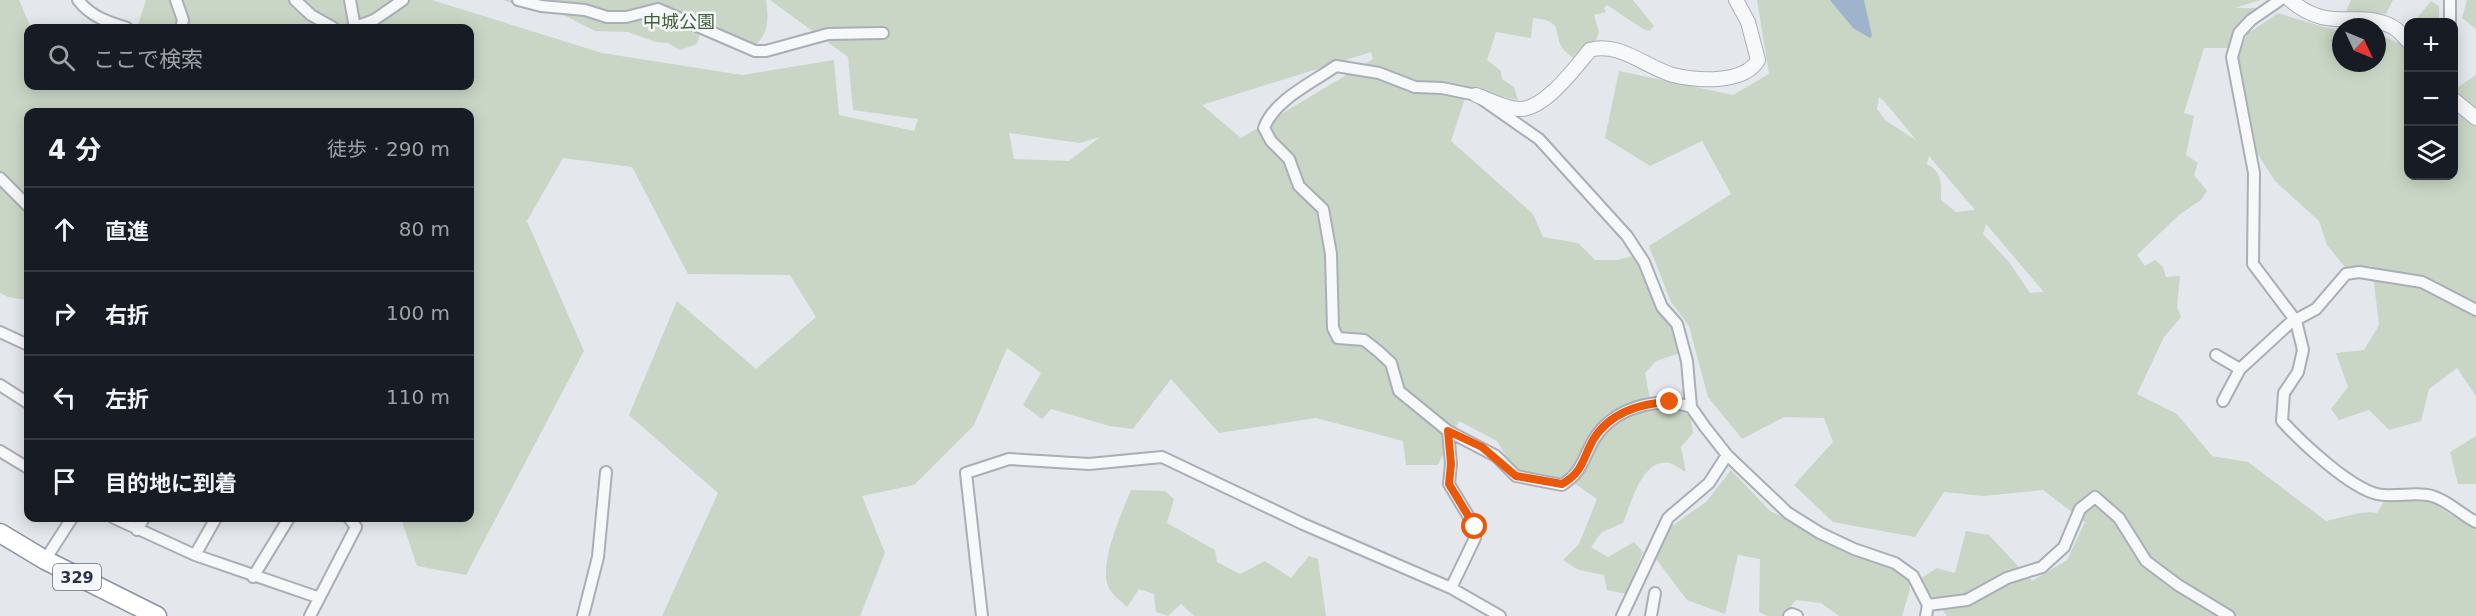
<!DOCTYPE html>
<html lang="ja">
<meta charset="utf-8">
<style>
:root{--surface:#171b24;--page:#242831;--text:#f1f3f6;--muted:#9ea1a6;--line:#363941}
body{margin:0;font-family:"DejaVu Sans","Noto Sans JP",sans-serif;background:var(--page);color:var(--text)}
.controls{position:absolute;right:18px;top:18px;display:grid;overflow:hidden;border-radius:12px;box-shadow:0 3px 15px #0003}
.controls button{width:54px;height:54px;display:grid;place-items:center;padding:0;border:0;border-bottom:2px solid var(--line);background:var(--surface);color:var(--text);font:30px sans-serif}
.compass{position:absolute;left:2332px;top:18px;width:54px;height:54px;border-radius:50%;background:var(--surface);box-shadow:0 3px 15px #0003;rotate:134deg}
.stop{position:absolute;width:18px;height:18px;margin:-14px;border:4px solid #ea580c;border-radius:50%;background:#fff}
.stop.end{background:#ea580c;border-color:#fff;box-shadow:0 2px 6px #0008}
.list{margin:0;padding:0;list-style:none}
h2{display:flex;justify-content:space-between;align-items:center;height:78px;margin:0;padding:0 24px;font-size:26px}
h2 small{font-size:20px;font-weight:400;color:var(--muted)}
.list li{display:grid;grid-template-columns:39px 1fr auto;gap:18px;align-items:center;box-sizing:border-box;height:84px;padding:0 24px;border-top:2px solid var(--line)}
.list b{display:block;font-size:22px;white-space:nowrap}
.list em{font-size:20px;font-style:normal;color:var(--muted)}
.icon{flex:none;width:33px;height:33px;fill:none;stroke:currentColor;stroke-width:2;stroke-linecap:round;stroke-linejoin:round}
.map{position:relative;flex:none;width:2476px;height:616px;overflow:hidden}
.search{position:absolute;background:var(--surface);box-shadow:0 3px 15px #0003;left:24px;top:24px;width:450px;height:66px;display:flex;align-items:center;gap:15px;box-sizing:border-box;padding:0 21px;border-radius:12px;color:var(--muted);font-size:22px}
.panel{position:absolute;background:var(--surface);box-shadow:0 3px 15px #0003;left:24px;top:108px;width:450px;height:414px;border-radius:12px}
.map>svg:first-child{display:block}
.green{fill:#c9d6c5;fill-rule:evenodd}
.water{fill:#9fb4cc}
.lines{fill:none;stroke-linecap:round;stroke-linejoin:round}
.minor-casing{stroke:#a9aeb7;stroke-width:14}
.tertiary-casing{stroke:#a9aeb7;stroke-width:16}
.trunk-casing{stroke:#8b94a3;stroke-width:21}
.minor{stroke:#f7f8fa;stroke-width:10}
.tertiary{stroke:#f7f8fa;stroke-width:14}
.trunk{stroke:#fff;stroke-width:18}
.route{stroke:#ea580c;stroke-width:8}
.labels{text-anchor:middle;stroke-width:5;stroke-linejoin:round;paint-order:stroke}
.shield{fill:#f4f6f9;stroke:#676e7b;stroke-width:1.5}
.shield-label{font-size:16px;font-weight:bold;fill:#2b3445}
.park-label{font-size:18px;fill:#3f6138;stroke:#f4f6f9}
</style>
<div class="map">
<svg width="2476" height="616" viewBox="0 0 2476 616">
<rect width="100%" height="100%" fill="#e4e7ec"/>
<!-- green -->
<path class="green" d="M0,0H19L31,28H28V86H470V28H137L146,0H432L602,53L742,75L834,60L839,115L914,131L918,119L853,110L848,57L770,0H1633L1654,26L1649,31L1643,29L1607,5L1604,8L1606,12L1594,15L1599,32L1596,40L1576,60C1573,57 1567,54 1564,50C1551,34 1567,21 1533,18L1531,38L1496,32L1487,60L1501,71L1502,79L1514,87L1518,100L1468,89L1451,141L1533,214L1543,237L1578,243L1595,260H1617L1633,256L1658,307L1675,326L1680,353L1656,361L1645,373L1650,399C1637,403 1622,406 1610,412C1590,423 1583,462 1566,479L1515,471L1497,441L1459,421L1438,465H1406L1403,441L1316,418L1219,433L1171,379L1133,429L1110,426L1051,409L1042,419L1023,405L1041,373L1007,348L974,425L914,485L862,496L885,553L860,616H662L718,493L629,415L677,301L756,369L816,317L790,275L688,274L632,167L563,158L527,221L584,351L466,575L417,566L401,518H470V112H28V300L8,297L0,293ZM1371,52L1373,59L1241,138L1202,105ZM1009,133L1080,143L1100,137L1069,161L1014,159Z
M503,0H766C770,29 766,35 747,55L726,36L711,38L700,34L697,44L680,50L668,43L656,42L628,32L595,31L556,11H537Z
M1757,0H2260L2235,8H2256L2235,31L2228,48H2204L2184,113L2194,116L2186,155L2198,163L2194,175L2207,191L2201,200L2179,215L2137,255L2145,266L2155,260L2163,267L2166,277L2180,276L2177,307L2181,317L2164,337L2137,394L2177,414L2212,456L2248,462L2326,521C2342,518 2363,510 2377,513L2385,500H2428L2456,518L2476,526V616H1947L1920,579L1937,568L1955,573L1966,531L1989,535L2032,581L2067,560L2085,522L2043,490L1983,496L1944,492L1915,537L1833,522L1794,485L1833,442L1824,418L1784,417L1742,439L1708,397L1689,326L1671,302L1649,246L1731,194L1702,141L1650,166L1605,138L1619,71L1733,95L1769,74ZM1879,97L1884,101L1916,140L1885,120L1877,109ZM1929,156L1975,210L1956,212L1941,200C1941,184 1943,173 1927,164ZM1986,224L2043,291V292L2030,293L2009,262L1983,234Z
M2351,0H2393L2386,14L2346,12Z
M2467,0H2476V29L2462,18Z
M2431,1L2439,6V22H2414Z
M2278,13L2341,32V63H2377V33L2398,43L2408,30V176H2454V90L2476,75V396L2457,368L2429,389L2421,421L2389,430L2369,410L2339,420L2331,409L2348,387L2336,353L2364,350L2379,325L2372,266L2345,267L2327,245L2319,221L2275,181L2257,153L2238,56L2247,34Z
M1660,405L1690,415L1693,433L1681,447L1686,472C1681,470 1674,464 1669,463C1642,458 1631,504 1623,523L1602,532L1591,547L1608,557L1634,542L1643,552L1626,594L1607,590L1604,575L1579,570L1563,560L1579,544L1597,499L1574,483L1585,468L1599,439L1610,423Z
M2476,436V484H2458L2450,452Z
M1731,470L1770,511L1893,568L1909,580L1910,589L1902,616H1839L1821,603L1796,600L1783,616H1767L1759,612L1760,559L1738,555L1725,614L1687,600L1656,559L1669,528L1706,502Z
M1131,490L1165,491L1174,499L1167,523L1215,550L1217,562L1240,574L1265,561L1291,578L1309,556L1318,559L1326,616H1194L1181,604L1168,616L1156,612L1154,594L1139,589L1127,607C1122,602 1114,596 1110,590C1096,568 1122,513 1131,490Z"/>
<!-- water -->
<path class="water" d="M1830,0H1864L1872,36L1870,38L1853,28Z"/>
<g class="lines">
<defs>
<path id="minor" d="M78,0C91,17 108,22 127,28
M176,0L183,20L181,28
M295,0L311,15L334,28
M350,0L355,28
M518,0L541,6L585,10L607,17H626L658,9L755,51H766L828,34L883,33
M2280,0L2251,20L2239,33L2232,57L2254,173L2253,264L2296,321L2303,350L2298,372L2284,393L2282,421C2302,443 2349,487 2377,494C2394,498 2415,491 2432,496C2449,501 2460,514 2476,522
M2450,22V0
M353,28L374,20L403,0
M0,178L28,206
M0,332L28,345
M2216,355L2240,369
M0,385L28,403
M2223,401L2240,369L2290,323L2316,309L2346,274L2359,272L2422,282L2476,310
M1691,407C1656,396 1612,408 1593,441C1582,461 1582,472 1562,485L1516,476L1496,456L1448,431L1399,391L1391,363L1378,351L1364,340L1338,338L1333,328L1331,254L1323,209L1299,186L1289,159L1271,141L1264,128C1274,100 1312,83 1336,66L1379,73L1415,87L1442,88L1476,95L1539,139L1627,236L1644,262L1662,307L1677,324L1687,361L1691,407L1705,427L1727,455L1788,513L1820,533L1854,549L1895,563L1913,576L1928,605L1926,616
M1448,431L1451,464L1449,484L1475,527V538L1451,588
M0,451L28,468
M114,518L195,555L317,597
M137,530L144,518
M195,555L216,518
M45,560L72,518
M253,577L289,518
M1928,605L1967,600L2007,578L2042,567L2064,547L2080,509L2095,497L2119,518L2146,561L2178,585L2229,616
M310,616L356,527L349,518
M583,616L598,557L606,472
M982,616L966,473L1009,459L1089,464L1162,457L1303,524L1451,588L1500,616
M1622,616L1668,518L1709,483L1727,455
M1651,616L1655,593
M1789,616L1792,614L1797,616"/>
<path id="tertiary" d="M2290,0C2330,34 2357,9 2391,26C2398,29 2403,36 2408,41
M1476,95C1489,100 1507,109 1520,109C1545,109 1575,68 1590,50C1619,41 1647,68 1673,75C1698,81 1744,84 1758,60L1748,22L1736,0
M2454,100L2476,118"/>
<path id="trunk" d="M0,533L45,560L157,616"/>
</defs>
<!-- minor casing -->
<use href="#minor" class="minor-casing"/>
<!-- tertiary casing -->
<use href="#tertiary" class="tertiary-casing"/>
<!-- trunk casing -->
<use href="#trunk" class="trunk-casing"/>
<!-- minor -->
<use href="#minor" class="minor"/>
<!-- tertiary -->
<use href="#tertiary" class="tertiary"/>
<!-- trunk -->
<use href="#trunk" class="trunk"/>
</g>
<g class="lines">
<!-- route -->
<path class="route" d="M1475,527L1449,484L1451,464L1448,431L1482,447L1516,476L1562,484C1583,472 1582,460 1593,440C1609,413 1640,403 1670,402"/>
</g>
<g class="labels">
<!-- shield labels -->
<rect class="shield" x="53" y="564" width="48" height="26" rx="4.5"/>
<g class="shield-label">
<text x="77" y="583">329</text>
</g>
<!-- park labels -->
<g class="park-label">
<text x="679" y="28">中城公園</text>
</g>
</g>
</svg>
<div class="controls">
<button>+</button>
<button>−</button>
<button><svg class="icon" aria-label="layers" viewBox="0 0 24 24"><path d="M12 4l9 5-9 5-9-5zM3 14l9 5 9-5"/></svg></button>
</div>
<svg class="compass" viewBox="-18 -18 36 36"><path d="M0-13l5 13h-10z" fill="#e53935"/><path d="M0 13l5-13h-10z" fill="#9ea1a6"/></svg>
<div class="stop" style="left:1475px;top:527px"></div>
<div class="stop end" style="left:1670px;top:402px"></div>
<div class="search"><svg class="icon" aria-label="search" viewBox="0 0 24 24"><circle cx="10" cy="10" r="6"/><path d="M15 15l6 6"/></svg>ここで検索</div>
<section class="panel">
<h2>4 分<small>徒歩 · 290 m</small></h2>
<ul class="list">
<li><svg class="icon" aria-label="ahead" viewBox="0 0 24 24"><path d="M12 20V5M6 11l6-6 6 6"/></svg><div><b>直進</b></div><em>80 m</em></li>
<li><svg class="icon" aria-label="right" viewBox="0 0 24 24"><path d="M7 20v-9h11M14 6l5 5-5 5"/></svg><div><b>右折</b></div><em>100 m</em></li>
<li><svg class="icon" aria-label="left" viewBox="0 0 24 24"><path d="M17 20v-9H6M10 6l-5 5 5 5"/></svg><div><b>左折</b></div><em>110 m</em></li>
<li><svg class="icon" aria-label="arrive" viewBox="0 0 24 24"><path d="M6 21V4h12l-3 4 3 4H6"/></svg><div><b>目的地に到着</b></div></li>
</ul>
</section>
</div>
